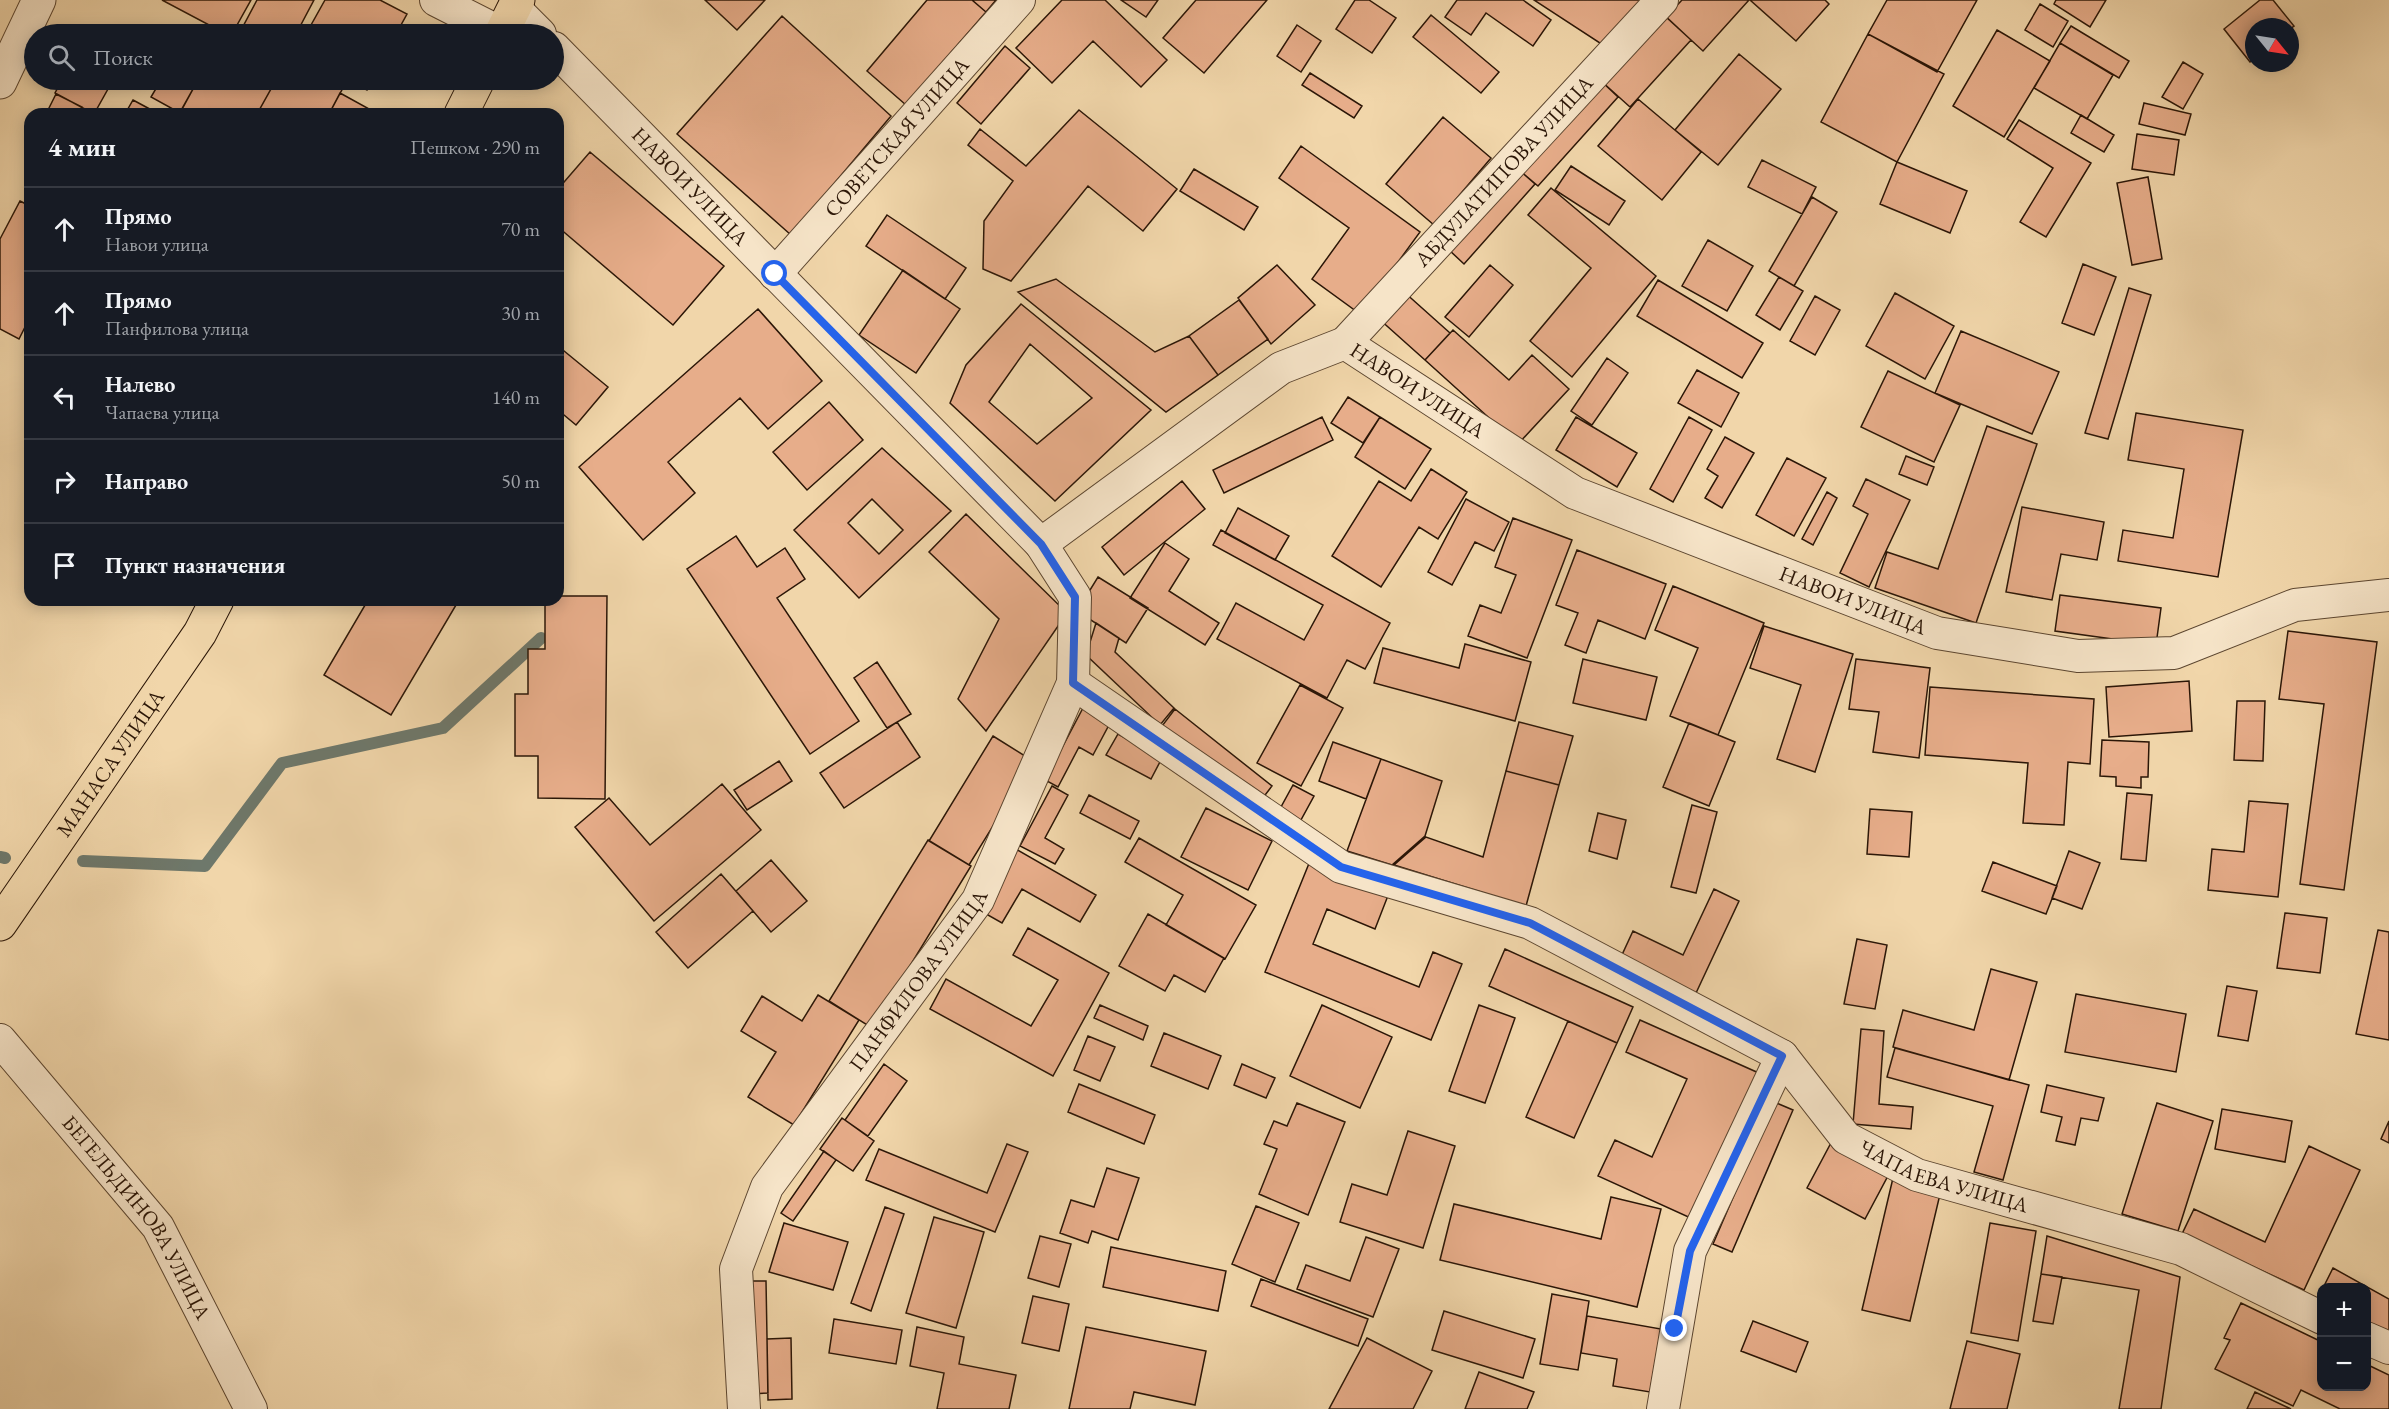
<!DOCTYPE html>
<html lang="ru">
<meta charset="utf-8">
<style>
:root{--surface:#171b24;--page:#20242c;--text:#f1f3f6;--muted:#9ea1a6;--line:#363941}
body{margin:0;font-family:"EB Garamond",serif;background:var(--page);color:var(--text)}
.controls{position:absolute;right:18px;bottom:18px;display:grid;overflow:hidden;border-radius:12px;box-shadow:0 3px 15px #0003}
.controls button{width:54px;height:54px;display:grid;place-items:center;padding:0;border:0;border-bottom:2px solid var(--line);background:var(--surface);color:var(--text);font:30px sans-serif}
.compass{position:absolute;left:2245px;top:18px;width:54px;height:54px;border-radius:50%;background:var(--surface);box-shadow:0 3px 15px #0003;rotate:120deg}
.stop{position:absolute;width:18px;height:18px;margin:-14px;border:4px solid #2563eb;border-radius:50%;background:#fff}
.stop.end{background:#2563eb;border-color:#fff;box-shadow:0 2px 6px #0008}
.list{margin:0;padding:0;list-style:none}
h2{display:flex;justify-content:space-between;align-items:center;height:78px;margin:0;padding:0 24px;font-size:26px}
h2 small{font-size:20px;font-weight:400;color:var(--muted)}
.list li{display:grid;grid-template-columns:39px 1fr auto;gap:18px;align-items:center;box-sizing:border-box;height:84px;padding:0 24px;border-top:2px solid var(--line)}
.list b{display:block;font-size:22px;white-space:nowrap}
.list p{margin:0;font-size:20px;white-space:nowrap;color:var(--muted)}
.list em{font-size:20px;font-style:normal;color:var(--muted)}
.icon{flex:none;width:33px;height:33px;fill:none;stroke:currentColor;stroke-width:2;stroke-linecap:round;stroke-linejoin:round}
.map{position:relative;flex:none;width:2389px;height:1409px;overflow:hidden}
.search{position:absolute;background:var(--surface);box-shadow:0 3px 15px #0003;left:24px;top:24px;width:540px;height:66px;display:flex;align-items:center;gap:15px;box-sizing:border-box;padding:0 21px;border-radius:33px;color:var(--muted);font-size:22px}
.panel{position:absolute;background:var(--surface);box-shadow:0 3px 15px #0003;left:24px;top:108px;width:540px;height:498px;border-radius:18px}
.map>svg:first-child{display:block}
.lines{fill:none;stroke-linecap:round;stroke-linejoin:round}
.stream{stroke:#6e786b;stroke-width:12}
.building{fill:#e7ad8a;stroke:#2b1607;stroke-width:1.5;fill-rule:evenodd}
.minor-casing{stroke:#5c4630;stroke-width:34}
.tertiary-casing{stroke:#5c4630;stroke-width:35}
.primary-casing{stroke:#2b1607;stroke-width:35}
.minor{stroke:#f6e4c8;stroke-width:32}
.tertiary{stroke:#f6e4c8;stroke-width:33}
.primary{stroke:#f1d6aa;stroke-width:33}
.route{stroke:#2563eb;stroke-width:8}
.labels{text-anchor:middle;stroke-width:4.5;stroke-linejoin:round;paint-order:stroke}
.street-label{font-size:21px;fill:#2b1607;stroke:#f6e4c8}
</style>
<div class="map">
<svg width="2389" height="1409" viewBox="0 0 2389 1409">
<rect width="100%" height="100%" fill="#f1d6aa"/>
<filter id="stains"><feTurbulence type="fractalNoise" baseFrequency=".00333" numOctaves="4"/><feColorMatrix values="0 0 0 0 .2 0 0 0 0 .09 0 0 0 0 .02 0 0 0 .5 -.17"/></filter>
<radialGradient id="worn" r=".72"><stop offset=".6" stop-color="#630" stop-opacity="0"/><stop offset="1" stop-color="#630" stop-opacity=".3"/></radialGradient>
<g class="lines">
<!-- stream -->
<path class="stream" d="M0,857L5,858
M83,861L205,866L282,763L443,728L541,638"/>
</g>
<!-- building -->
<path class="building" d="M162,0H251L232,34H226Z
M257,0H314L296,34H239Z
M325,0H380L407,14L396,34H306Z
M705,0H765L737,30Z
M927,0H972L986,12L906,105L867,71Z
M972,0H996L986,12Z
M1062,0H1105L1167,60L1141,87L1093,41L1052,83L1016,48Z
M1121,0H1158L1146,17Z
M1196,0H1267L1204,73L1163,38Z
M1355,0H1369L1396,18L1372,53L1336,29Z
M1457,0H1523L1551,20L1533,46L1486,13L1471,35L1445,17Z
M1534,0H1645L1606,47Z
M1682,0H1749L1703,51L1666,17Z
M1750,0H1825L1829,4L1796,41Z
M1887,0H1977L1937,72L1868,34Z
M2056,0H2106L2090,27L2054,4Z
M2260,0H2273L2294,26L2290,29V27H2254V59L2250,62L2224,29Z
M2040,4L2068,21L2053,47L2025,30Z
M1661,12L1691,40L1630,107L1600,80Z
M1431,15L1499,72L1481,93L1413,37Z
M782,16L891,116L791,235L677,134Z
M1297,25L1321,41L1301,72L1277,56Z
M2071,26L2129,61L2119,78L2060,43Z
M1997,30L2050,61L2004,137L1953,106Z
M1868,34L1944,74L1897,162L1821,122Z
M2060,43L2113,75L2087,119L2034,88Z
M1005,46L1030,68L981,124L957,103Z
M1739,54L1781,89L1718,165L1675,130Z
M2183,62L2203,74L2183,109L2162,97Z
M1310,73L1362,106L1354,118L1302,85Z
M62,80H113L94,114L55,93Z
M161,80H174L193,89L180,113L151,97Z
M198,80H276L257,114H179Z
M276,80H336L345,84L329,114H257Z
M348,80H372L367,90Z
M1600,80L1618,97L1538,186L1519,170Z
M340,93L371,110L369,114H329Z
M56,94L82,107L78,114H46Z
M1638,99L1701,152L1662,200L1598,146Z
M133,100L159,114H125Z
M2144,103L2191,114L2185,135L2139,124Z
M1079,110L1177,189L1143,231L1088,186L1011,281L983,269L984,221L1013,181L968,145L980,129L1026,166Z
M2081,115L2114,135L2104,152L2071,133Z
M1443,117L1491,158L1434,225L1386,184Z
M2019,120L2091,163L2046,237L2020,222L2053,168L2007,139Z
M2137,134L2179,140L2174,175L2132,169Z
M1301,146L1420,232L1360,314L1312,279L1349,228L1279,178Z
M590,152L724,266L673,325L558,227V189Z
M1762,160L1816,187L1802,214L1748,187Z
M1897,162L1967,191L1950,233L1880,204Z
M1571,166L1625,201L1609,225L1555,190Z
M1194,169L1258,207L1244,230L1180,191Z
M1519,170L1535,184L1464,264L1448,249Z
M2148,177L2162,259L2132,265L2117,183Z
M1551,188L1656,276L1572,377L1530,341L1591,268L1528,215Z
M1812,197L1837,212L1794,286L1769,271Z
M20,201L30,206V317L19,339L0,329V239Z
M887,215L966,268L945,299L866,246Z
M1708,240L1753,266L1727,311L1682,286Z
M2083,264L2116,277L2094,335L2062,323Z
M1277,265L1315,305L1271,344L1238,298Z
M1490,265L1513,285L1469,337L1445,317Z
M903,270L960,309L916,373L859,335Z
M1779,277L1803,291L1780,330L1756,315Z
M1056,279L1155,352L1189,336L1218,375L1166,412L1018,292Z
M1658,280L1763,343L1742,378L1637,316Z
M2129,288L2151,295L2108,439L2085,433Z
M1403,291L1450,333L1425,360L1378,318Z
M1895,293L1954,326L1925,379L1866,346Z
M1815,296L1840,310L1815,355L1790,341Z
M1239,300L1268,339L1218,375L1189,336Z
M1021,304L1151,410L1055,501L950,403L966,365ZM1030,344L1092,398L1037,444L989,402Z
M758,309L822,381L768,429L740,398L668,462L695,493L643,540L579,467Z
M1453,330L1509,380L1532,355L1569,389L1518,444L1425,360Z
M1961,331L2059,372L2032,434L1935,393Z
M558,346L608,387L576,425L558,410Z
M1607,358L1628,373L1592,425L1571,411Z
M1697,370L1739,393L1721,427L1678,403Z
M1888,371L1960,405L1934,462L1861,427Z
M1348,397L1380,417L1363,443L1331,423Z
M829,402L863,440L807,490L773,452Z
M2136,413L2243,430L2218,577L2118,561L2123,530L2173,538L2184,469L2128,460Z
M1322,417L1333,440L1224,493L1213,470Z
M1380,417L1431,449L1405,489L1355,457Z
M1576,417L1637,453L1617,487L1556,450Z
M1689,417L1712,430L1673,502L1650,489Z
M1987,426L2037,444L1976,623L1875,588L1887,552L1938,569Z
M1725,437L1754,453L1722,508L1705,498L1718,476L1707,469Z
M882,448L951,511L859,598L794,530ZM872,499L903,530L879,554L848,523Z
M1906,456L1934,467L1927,485L1899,474Z
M1787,458L1826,478L1794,536L1756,515Z
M1431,469L1467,492L1438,539L1419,527L1381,587L1332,556L1379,481L1411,501Z
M1866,479L1910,500L1869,587L1840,573L1868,514L1853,506Z
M1182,481L1205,509L1124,575L1102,547Z
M1827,492L1837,498L1813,545L1802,539Z
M1466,499L1509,522L1494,551L1475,542L1452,585L1428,572Z
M2022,507L2104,522L2097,560L2061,554L2052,600L2006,592Z
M1238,508L1289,536L1275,560L1225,533Z
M966,514L1067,613L986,731L958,699L999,619L929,552Z
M1513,518L1572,540L1527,658L1468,636L1480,605L1501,613L1516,575L1495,567Z
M1221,530L1390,623L1365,669L1347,660L1327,698L1217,639L1236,603L1304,640L1323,605L1213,545Z
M736,536L757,567L785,548L805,579L777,598L859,721L810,754L687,569Z
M1165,543L1189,559L1169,591L1219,623L1205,645L1130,598Z
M1577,550L1666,584L1645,639L1598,620L1586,653L1565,645L1578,613L1556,605Z
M1098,577L1148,608L1126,643L1077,611Z
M1673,586L1764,623L1718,735L1670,716L1698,648L1655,630Z
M2060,595L2161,608L2156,645L2055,631Z
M558,596H607L605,799L538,798V756H515V694H528V649H545V600H558Z
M368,600H459L391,715L324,675Z
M1096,623L1119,638L1115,652L1174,708L1160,725L1086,655Z
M1764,626L1853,654L1815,772L1777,759L1801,685L1750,668Z
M2288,631L2377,642L2344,890L2300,884L2324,704L2279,699Z
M1465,644L1531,662L1515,721L1374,683L1383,648L1459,668Z
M1583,659L1657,677L1646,720L1573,703Z
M1856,659L1930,668L1919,758L1873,752L1879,712L1849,709Z
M877,662L911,714L887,728L854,678Z
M2189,681L2192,731L2109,737L2106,687Z
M1300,685L1343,708L1301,786L1257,763Z
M1930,687L2094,699L2090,764L2068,762L2064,825L2023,823L2028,763L1925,755Z
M2237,701H2265L2263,761L2234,760Z
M1083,708L1110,723L1093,755L1079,747L1058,787L1045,780Z
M1175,709L1272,786L1259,803L1162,726Z
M897,722L920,757L844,808L820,773Z
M1519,722L1573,736L1559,785L1506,771Z
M1689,723L1735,742L1709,806L1663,787Z
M1118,734L1162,758L1151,779L1106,755Z
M993,736L1033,761L969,865L929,841Z
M2102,740L2149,742L2148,777H2141V788L2116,786V777L2100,776Z
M1333,742L1381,759L1366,799L1319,781Z
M1381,759L1442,781L1425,836L1392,865L1347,851Z
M779,761L792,781L747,810L734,790Z
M1506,771L1559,785L1526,906L1394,865L1426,837L1483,857Z
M722,784L761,830L654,921L575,827L609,798L650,845Z
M1293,785L1314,796L1296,829L1275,818Z
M1052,786L1068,795L1045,838L1064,849L1055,864L1020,846Z
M2127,793L2152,795L2146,861L2121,859Z
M1089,795L1139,821L1130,839L1080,813Z
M2249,801L2288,804L2278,897L2208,890L2212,849L2244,852Z
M1692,805L1717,812L1696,893L1671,887Z
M1206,808L1272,841L1248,890L1181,857Z
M1870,809L1912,812L1909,857L1867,854Z
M1598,813L1626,820L1617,859L1589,851Z
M1139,838L1256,905L1225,959L1166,925L1183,895L1125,862Z
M928,840L971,866L872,1028L829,1001Z
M1014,848L1096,895L1080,922L1022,889L1002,923L979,910Z
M2069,851L2100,863L2082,909L2052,898Z
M771,860L807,901L771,932L736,891Z
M1310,861L1389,893L1375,929L1327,909L1313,944L1419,987L1433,952L1462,964L1431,1040L1265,972Z
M1993,862L2057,886L2046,914L1982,891Z
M721,874L753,911L688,968L656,932Z
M1714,889L1739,901L1696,993L1621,957L1633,931L1683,955Z
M2285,913L2327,918L2320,973L2277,968Z
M1148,914L1224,958L1205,992L1174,975L1165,991L1119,966Z
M1028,928L1109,973L1053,1076L930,1009L946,979L1031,1026L1058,980L1013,955Z
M2378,930L2389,932V1040L2356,1034Z
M1857,939L1887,945L1875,1009L1844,1004Z
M1505,949L1633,1007L1617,1043L1489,986Z
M1991,969L2037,982L2009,1080L1893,1047L1903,1010L1974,1030Z
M2227,986L2257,991L2248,1041L2218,1036Z
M2076,994L2186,1014L2176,1072L2065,1052Z
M818,995L859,1020L794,1125L748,1097L776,1052L741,1031L762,996L802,1021Z
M1100,1005L1148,1026L1143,1040L1094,1018Z
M1322,1005L1392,1037L1360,1108L1290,1076Z
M1479,1005L1515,1018L1485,1103L1449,1091Z
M1640,1020L1761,1074L1695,1220L1598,1176L1615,1140L1652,1157L1687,1079L1626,1052Z
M1568,1021L1617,1043L1574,1138L1526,1117Z
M1861,1029L1884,1031L1879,1104L1913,1107L1911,1129L1853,1124Z
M1164,1033L1221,1056L1208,1089L1151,1066Z
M1088,1036L1115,1047L1100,1081L1074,1070Z
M1895,1048L2029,1085L2003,1180L1974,1172L1993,1106L1887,1077Z
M884,1064L907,1081L868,1136L845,1120Z
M1242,1064L1275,1078L1266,1098L1234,1085Z
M1079,1084L1155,1115L1144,1144L1068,1112Z
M2047,1085L2104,1098L2098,1121L2081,1118L2075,1145L2056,1141L2062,1117L2041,1112Z
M1774,1102L1793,1110L1732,1252L1713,1244Z
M1297,1103L1345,1122L1308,1215L1259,1194L1277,1149L1264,1144L1274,1121L1287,1126Z
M2157,1103L2213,1121L2178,1231L2122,1214Z
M2222,1109L2292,1121L2285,1162L2215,1149Z
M842,1118L874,1141L853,1171L820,1149Z
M2389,1121V1143L2381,1139Z
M1408,1131L1455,1146L1423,1248L1340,1222L1352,1184L1387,1195Z
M1832,1141L1890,1172L1865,1219L1807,1188Z
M1007,1144L1028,1152L995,1232L866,1180L879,1149L987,1193Z
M2309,1146L2360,1170L2304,1290L2182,1234L2194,1209L2265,1242Z
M824,1151L836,1160L793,1221L781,1213Z
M1107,1168L1139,1178L1118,1240L1092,1231L1088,1243L1060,1233L1071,1200L1094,1207Z
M1893,1178L1941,1190L1910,1321L1862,1310Z
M1611,1197L1661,1209L1637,1307L1440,1260L1454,1204L1601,1239Z
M1256,1206L1299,1223L1275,1282L1232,1264Z
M885,1207L904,1214L871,1311L851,1303Z
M934,1217L984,1232L956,1328L906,1313Z
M784,1223L848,1242L833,1290L769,1272Z
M1990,1223L2036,1231L2018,1341L1971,1333Z
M1040,1236L1071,1244L1059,1287L1028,1278Z
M2047,1236L2180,1277L2161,1409H2119L2139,1290L2041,1274Z
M1366,1237L1399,1249L1373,1317L1297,1289L1306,1265L1350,1281Z
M1111,1247L1226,1271L1218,1311L1103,1287Z
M2333,1268L2389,1299V1334L2366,1323V1288H2323Z
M2041,1274L2062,1277L2053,1324L2033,1321Z
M1261,1279L1368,1319L1358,1346L1251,1306Z
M747,1281H766L768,1393L749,1394Z
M1552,1294L1589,1301L1578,1370L1540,1364Z
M1033,1296L1069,1304L1059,1351L1022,1343Z
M2241,1303L2322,1342V1386H2366V1364L2389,1375V1409H2340L2301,1390L2293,1406L2215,1369L2230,1340L2224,1338Z
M1444,1311L1535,1339L1523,1378L1432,1350Z
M1587,1316L1661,1329L1650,1392L1613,1386L1617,1359L1581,1353Z
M834,1319L902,1330L896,1364L829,1353Z
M1753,1321L1808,1342L1796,1372L1741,1351Z
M917,1327L964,1337L959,1364L1016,1375L1009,1409H937L944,1373L910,1366Z
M1086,1327L1206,1351L1195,1405L1134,1392L1130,1409H1069Z
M791,1338L792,1399L768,1400L767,1339Z
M1367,1338L1432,1371L1413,1409H1329Z
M1967,1341L2020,1354L2007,1409H1950Z
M1479,1372L1534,1392L1527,1409H1465Z
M2255,1392L2291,1409H2247Z"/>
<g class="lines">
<defs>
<g id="minor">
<path d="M436,0L501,33"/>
<path d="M514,8L540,34"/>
<path id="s1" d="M554,48L1041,544L1281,368L1345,343L1575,493L1937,633L2078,656L2174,653L2295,605L2389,595"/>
<path id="s2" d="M775,274L1019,0"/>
<path id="s3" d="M1345,343L1662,0"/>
<path id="s4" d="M1073,683L1341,867L1530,923L1782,1056L1846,1138L1917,1175L2181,1249L2322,1318"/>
<path id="s5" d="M0,1040L158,1227L251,1409"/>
<path d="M2366,1338L2389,1348"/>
<path id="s6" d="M744,1409L736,1269L767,1187L978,900L1073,683L1075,597L1041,544"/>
<path d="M1663,1409L1690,1251L1782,1056"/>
</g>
<path id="tertiary" d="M0,82L39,0"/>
<g id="primary">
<path d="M501,34L518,0"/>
<path d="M461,114L478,80"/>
<path id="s7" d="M0,924L200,633L217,600"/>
</g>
</defs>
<!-- minor casing -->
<use href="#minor" class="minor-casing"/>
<!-- tertiary casing -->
<use href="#tertiary" class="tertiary-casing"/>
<!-- primary casing -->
<use href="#primary" class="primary-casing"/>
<!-- minor -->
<use href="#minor" class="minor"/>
<!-- tertiary -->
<use href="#tertiary" class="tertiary"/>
<!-- primary -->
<use href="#primary" class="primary"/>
</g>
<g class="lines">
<!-- route -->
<path class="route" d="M775,274L1041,544L1075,597L1073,683L1341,867L1530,923L1782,1056L1690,1251L1675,1329"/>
</g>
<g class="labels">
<!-- street labels -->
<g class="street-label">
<text dy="7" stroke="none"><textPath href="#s2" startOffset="183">СОВЕТСКАЯ УЛИЦА</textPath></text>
<text dy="7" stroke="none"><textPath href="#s3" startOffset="234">АБДУЛАТИПОВА УЛИЦА</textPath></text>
<text dy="7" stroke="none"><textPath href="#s1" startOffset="194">НАВОИ УЛИЦА</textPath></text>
<text dy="7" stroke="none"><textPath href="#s1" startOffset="1148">НАВОИ УЛИЦА</textPath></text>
<text dy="7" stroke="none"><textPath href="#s1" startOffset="1634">НАВОИ УЛИЦА</textPath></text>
<text dy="7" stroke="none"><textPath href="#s7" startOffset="195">МАНАСА УЛИЦА</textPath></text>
<text dy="7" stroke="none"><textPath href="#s6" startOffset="484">ПАНФИЛОВА УЛИЦА</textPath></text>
<text dy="7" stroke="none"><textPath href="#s4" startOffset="1017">ЧАПАЕВА УЛИЦА</textPath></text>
<text dy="7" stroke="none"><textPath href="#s5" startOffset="225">БЕГЕЛЬДИНОВА УЛИЦА</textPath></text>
</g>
</g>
<rect width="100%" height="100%" filter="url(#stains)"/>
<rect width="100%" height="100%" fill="url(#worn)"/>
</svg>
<div class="controls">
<button>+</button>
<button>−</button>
</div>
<svg class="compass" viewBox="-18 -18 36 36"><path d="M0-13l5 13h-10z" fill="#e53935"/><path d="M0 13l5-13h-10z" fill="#9ea1a6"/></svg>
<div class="stop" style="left:775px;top:274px"></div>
<div class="stop end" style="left:1675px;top:1329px"></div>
<div class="search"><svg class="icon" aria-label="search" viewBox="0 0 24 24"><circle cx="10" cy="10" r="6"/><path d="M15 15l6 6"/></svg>Поиск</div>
<section class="panel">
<h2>4 мин<small>Пешком · 290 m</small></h2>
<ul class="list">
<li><svg class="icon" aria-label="ahead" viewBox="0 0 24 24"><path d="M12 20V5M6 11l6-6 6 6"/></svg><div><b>Прямо</b><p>Навои улица</p></div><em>70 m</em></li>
<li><svg class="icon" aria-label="ahead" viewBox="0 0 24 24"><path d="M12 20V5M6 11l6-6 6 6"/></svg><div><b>Прямо</b><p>Панфилова улица</p></div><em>30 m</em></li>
<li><svg class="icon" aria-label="left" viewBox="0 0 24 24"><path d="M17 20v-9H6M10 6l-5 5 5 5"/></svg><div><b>Налево</b><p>Чапаева улица</p></div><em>140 m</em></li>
<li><svg class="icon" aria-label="right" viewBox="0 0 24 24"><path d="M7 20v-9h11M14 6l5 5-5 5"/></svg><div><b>Направо</b></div><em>50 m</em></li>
<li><svg class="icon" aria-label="arrive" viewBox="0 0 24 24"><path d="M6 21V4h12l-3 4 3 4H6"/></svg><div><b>Пункт назначения</b></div></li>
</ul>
</section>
</div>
